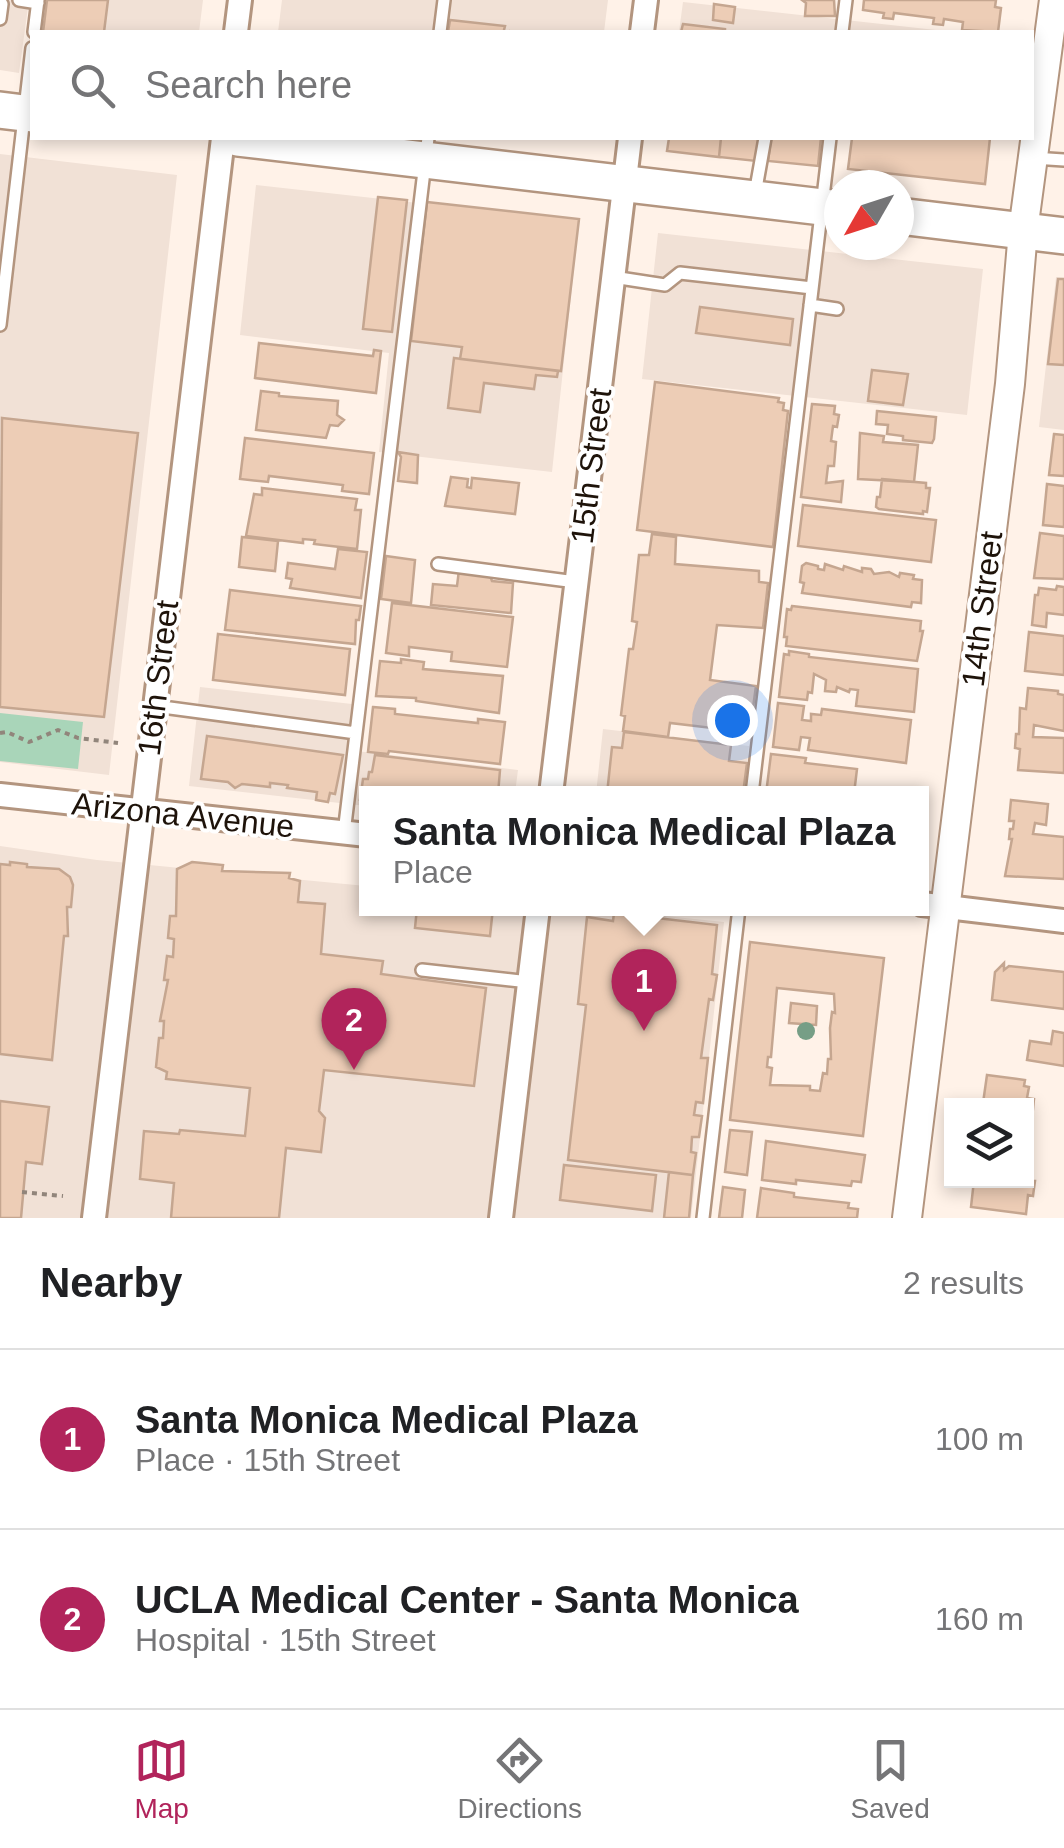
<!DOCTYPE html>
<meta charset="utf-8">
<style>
:root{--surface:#fff;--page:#f6f6f6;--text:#202124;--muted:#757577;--line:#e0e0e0;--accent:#b1245b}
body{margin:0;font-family:Helvetica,sans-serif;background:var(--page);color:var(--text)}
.controls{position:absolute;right:30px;bottom:30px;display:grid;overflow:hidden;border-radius:0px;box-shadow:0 5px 15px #0003}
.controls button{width:90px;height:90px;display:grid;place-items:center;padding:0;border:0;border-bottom:2px solid var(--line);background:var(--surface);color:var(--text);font:50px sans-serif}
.compass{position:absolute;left:824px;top:170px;width:90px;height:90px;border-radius:50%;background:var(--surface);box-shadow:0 5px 15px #0003;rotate:231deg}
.you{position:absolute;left:732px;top:720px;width:35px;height:35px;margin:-25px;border:8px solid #fff;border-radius:50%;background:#1a73e8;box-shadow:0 0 0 15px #1a73e833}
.badge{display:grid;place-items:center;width:65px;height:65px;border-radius:50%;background:var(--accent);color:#fff;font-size:32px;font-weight:700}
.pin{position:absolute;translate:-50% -82px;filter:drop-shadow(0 2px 5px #0008)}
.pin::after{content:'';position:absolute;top:52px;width:35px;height:30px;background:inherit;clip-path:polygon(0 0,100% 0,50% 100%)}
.popup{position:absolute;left:359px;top:786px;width:570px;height:130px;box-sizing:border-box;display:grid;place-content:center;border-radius:0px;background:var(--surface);filter:drop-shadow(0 2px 8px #0005);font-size:32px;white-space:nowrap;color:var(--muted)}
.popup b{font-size:38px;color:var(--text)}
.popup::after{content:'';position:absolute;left:50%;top:100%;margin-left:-20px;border:20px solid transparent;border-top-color:var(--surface)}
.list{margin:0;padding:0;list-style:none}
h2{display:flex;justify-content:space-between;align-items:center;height:130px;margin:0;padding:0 40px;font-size:42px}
h2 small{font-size:32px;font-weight:400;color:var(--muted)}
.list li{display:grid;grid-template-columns:65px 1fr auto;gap:30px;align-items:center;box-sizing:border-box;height:180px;padding:0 40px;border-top:2px solid var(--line)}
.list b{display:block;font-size:38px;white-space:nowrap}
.list p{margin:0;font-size:32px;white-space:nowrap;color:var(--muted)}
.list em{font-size:32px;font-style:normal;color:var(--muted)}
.icon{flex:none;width:55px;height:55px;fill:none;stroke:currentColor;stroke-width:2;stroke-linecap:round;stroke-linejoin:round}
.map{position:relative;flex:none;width:1064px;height:1218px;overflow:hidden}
.search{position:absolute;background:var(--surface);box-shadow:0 5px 15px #0003;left:30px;right:30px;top:30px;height:110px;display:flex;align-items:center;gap:25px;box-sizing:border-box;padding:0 35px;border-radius:0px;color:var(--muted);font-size:38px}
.sheet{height:490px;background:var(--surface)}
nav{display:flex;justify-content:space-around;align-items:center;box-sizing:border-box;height:140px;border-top:2px solid var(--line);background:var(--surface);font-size:28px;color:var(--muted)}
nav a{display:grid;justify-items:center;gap:5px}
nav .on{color:var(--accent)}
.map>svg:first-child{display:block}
.built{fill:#f1e1d6}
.green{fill:#a9d5b9}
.building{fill:#edcdb6;stroke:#c5a690;stroke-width:2.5;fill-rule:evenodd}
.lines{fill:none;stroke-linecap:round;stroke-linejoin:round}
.service-casing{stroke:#b3957f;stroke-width:16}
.minor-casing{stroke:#b3957f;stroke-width:28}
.tertiary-casing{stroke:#b3957f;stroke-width:32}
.primary-casing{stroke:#b3957f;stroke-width:40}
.path{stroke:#91857b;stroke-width:4;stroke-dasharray:5 5;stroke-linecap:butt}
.service{stroke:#fff;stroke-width:11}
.minor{stroke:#fff;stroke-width:22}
.tertiary{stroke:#fff;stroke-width:28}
.primary{stroke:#fff;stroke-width:35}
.tree{fill:#769e86}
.labels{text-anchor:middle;stroke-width:8;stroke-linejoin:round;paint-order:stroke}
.street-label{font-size:32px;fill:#1e130a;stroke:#fff}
</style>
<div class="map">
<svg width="1064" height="1218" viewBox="0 0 1064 1218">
<rect width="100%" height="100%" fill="#fff2e8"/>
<!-- built -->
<path class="built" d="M0,0H29L19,73L0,70Z
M46,0H203L199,32H42Z
M282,0H608L604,32H278Z
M683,2L954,32H679Z
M0,154L177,175L109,775L0,762Z
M256,185L579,221L552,472L379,452L389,353L240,335Z
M658,233L983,269L967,415L642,379Z
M1056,277L1064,278V430L1039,427Z
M200,687L352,704L348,750L518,770L515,793L367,794L366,806L189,786Z
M603,729L749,746L744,793L596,794Z
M0,846L97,860L366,886L367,908H587L724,922L691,1218H0Z"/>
<!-- green -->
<path class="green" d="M0,713L83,722L78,769L0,761Z"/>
<!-- building -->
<path class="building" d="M47,0H108L104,32H43Z
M802,0H834L835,16H805L806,3Z
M864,0H996L995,7L1001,8L998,32L962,30L963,22L944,19L943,25L933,24L934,18L894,13L893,19L883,18L884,13L863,10Z
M714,4L735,7L733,23L713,20Z
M450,20L505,26L504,30L513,32H448Z
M683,24L725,29V32H681Z
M669,138H721L719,157L667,151Z
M721,138H759L756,161L719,157Z
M771,138H821L818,166L768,161Z
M852,138H990L985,184L848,169Z
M378,197L407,200L392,332L363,329Z
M427,202L579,219L561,371L460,359L462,347L411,341Z
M1058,279H1064V365L1048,364Z
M700,307L793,319L790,345L696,333Z
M259,343L373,356L374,350L381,351L376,393L255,378Z
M454,358L558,371L557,377L536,375L534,389L484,383L480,412L448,408Z
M872,370L908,374L903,405L868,401Z
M655,382L779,398L778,402L784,403L783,410L788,411L773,547L637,530Z
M261,391L279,393V396L338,401L337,415L344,420L338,426L330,425L326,438L256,430Z
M812,404L835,406L834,414L839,415L837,427L833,426L831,441L836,442L834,466H828L826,483L843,481L841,502L801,497Z
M877,411L936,417L934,439L932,443L903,440V436L887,434L888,425L876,424Z
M2,418L138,433L104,717L0,707Z
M860,433L884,436L883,442L918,445L914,482L858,479Z
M1054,434L1064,435V476L1049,475Z
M245,438L374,453L369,494L342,491L343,485L269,476L268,482L240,479Z
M398,452L418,455L417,483L398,481L401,457Z
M451,477L468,479L467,487L471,488L472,478L519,483L515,514L445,506Z
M882,479L926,483V488H930L927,512L923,511V514L879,509L876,507L877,497H880Z
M1047,484L1064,486V527L1043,525Z
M262,488L357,499L355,510H361L357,549L314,544L315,540L303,539V543L246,536L254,494L262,495Z
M803,505L936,520L931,562L798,546Z
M1040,533L1064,536V579L1034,578Z
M652,534L676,537L675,564L759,571V582L768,583L763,628L717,625L710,680L756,686L749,737L721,734V729L670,723L668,737L623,731L625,716L621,715L629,649H633L637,622L632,621L639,555H649Z
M242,537L278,541L275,571L239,567Z
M338,549L367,552L361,598L290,588L292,579L286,578L288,563L335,569Z
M386,556L415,560L411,603L381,599Z
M806,563L818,566V569L824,570L825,564L843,570L844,566L862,572V568L871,569L874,574L889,572L899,577L900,573L914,575L913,579L922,580L921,603L912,602L911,607L802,593L804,583L800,582L802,566Z
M459,570L489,573L492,581L513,583L511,613L431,605L433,584L457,586Z
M1057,586L1064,587V615L1047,613L1046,627L1032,625L1035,595H1038L1039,588L1056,590Z
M230,590L361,606L359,620H356L355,644L225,630Z
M392,603L513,617L507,667L451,661L452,652L409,647V656L386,653Z
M792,606L921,621L920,631H923L917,661L786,646L787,637H784L787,609L791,610Z
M1029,632L1064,636V675L1025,671Z
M218,634L350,649L345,695L213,680Z
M789,651L809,654V657L918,669L914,712L856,706L858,690L850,689L849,692L837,687L836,692L825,691L826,680L814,674L812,693L808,692L807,700L779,697L784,654L789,655Z
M401,659L424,662L423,669L503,676L499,713L416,701V698L376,696L380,661L401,663Z
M1028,688L1058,691V694L1064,695V731L1034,725L1033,737L1064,738V773L1018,770L1020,749L1015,748L1016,734H1019L1020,708L1026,709Z
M778,703L804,706L802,720L811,721V714L821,715L822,709L911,720L906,763L808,750L810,738L801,737L799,750L773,747Z
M373,707L395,709V714L478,723V719L505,722L500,764L389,751L388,754L368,752Z
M624,732L731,745L729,761L747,763L743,794H607L612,747L622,748Z
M207,736L343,755L335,794L330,793L328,802L316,800L317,792L287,788L288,785L270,783V787L242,784L235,788L228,782L201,779Z
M771,754L806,758L805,763L857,769L854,794H766Z
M375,755L500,770L498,794H367V801L360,800L363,779H368L369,772H372Z
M1011,800L1048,804L1046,825L1035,823L1033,834L1064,837V879L1005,876L1012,839H1009L1010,829H1013L1014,821H1009Z
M10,862L27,864V867L59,869L70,877L73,885L71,907H67L68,936H64L52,1060L0,1054V864L10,865Z
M192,862L223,865L222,871L290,873L289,878L300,881L298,902L325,904L321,954L383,961L381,974L486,988L474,1086L324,1070L319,1111L325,1118L321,1152L286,1148L279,1218H171L174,1183L140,1179L144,1131L179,1134L180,1130L245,1136L250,1088L166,1079L167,1072L156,1067L159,1038H163L164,1021H160L168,980H164L167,956L173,957L174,939L168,938L170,916H176L177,869Z
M417,908H493L490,936L415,928Z
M614,913L717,925L712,974L717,975L713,1000L709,999L701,1058H708L703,1103L696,1102L694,1115L702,1116L699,1137H692L691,1152L696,1153L693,1175L568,1160L586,1005L578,1004L587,917L613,921Z
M750,942L884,958L863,1136L730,1120ZM777,988L834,994L835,1013L832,1012L830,1028L831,1059H828L827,1074L823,1073L820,1091L810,1090V1086L770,1085L772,1068L767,1067L768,1057H771Z
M1004,963V970L1009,966L1064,972V1009L992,1000L995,972Z
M791,1003L817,1006L816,1025L789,1023Z
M1053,1031L1064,1033V1066L1027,1060L1030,1041L1051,1044Z
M987,1075L1025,1080L1024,1086L1029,1087L1027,1098L1034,1099L1033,1109L1026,1108V1106L983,1103Z
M0,1101L49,1107L42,1164L26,1162L21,1218H0Z
M730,1130L752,1132L747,1175L725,1172Z
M766,1141L865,1155L861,1182L852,1181L851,1186L796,1180V1184L762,1180Z
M564,1165L656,1175L652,1211L560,1200Z
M669,1172L693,1175L689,1218H664Z
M974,1180L1035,1181L1033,1196L1028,1195L1026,1214L971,1207Z
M723,1187L745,1190L742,1218H719Z
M761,1188L794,1193V1197L849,1203L848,1208L858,1209L857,1218H757Z"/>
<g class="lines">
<defs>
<path id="service" d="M19,0L38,3
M0,19L2,4
M34,32L38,0
M440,32L444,0
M842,32L846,0
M1033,158L1064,160
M755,194L765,138
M613,277L665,285L680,273L812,288
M810,305L837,309
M0,325L32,48
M438,564L576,582
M155,706L356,733
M752,794L830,138
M344,833L428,138
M422,970L529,982
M703,1218L739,908"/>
<path id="minor" d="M236,32L240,0
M642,32L646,0
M551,794L630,138
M0,795L367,835
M922,904L1064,921
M94,1218L223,138
M501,1218L538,908"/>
<path id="tertiary" d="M907,1218L1010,384L1023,231L1054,0"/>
<path id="primary" d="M0,110L32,114
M238,138L839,209
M899,216L1064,236"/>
</defs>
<!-- service casing -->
<use href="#service" class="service-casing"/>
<!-- minor casing -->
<use href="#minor" class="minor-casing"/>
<!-- tertiary casing -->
<use href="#tertiary" class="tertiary-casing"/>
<!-- primary casing -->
<use href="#primary" class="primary-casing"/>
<!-- path -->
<path class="path" d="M0,733L7,732L29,742L58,730L78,738L118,743
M22,1192L63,1196"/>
<!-- service -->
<use href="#service" class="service"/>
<!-- minor -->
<use href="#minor" class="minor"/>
<!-- tertiary -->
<use href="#tertiary" class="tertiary"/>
<!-- primary -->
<use href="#primary" class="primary"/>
</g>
<!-- trees -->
<circle class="tree" cx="806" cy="1031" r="9"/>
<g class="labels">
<!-- street labels -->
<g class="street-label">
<text transform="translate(591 466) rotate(-83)" y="11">15th Street</text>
<text transform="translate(982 609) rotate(-83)" y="11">14th Street</text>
<text transform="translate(158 678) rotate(-83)" y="11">16th Street</text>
<text transform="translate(183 815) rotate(6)" y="11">Arizona Avenue</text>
</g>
</g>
</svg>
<div class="controls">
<button><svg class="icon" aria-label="layers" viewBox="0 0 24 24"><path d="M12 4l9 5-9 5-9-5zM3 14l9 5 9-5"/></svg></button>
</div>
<svg class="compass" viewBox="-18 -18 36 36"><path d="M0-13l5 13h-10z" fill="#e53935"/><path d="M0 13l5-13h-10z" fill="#757577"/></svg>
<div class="you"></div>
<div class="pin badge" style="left:644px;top:1031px">1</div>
<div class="popup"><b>Santa Monica Medical Plaza</b>Place</div>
<div class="pin badge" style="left:354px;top:1070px">2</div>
<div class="search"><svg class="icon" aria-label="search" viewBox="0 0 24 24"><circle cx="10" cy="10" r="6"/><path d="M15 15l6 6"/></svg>Search here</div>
</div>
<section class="sheet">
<h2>Nearby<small>2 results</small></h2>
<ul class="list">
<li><span class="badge">1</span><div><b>Santa Monica Medical Plaza</b><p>Place · 15th Street</p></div><em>100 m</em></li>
<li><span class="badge">2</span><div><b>UCLA Medical Center - Santa Monica</b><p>Hospital · 15th Street</p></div><em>160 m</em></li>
</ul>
</section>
<nav>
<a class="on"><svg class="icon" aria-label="map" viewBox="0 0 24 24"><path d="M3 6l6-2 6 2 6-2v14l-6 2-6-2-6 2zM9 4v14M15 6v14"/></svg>Map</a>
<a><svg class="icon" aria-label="directions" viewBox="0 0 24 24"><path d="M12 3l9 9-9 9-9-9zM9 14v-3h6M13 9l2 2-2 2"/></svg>Directions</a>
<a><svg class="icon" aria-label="saved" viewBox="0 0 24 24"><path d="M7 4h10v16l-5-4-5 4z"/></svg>Saved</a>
</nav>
